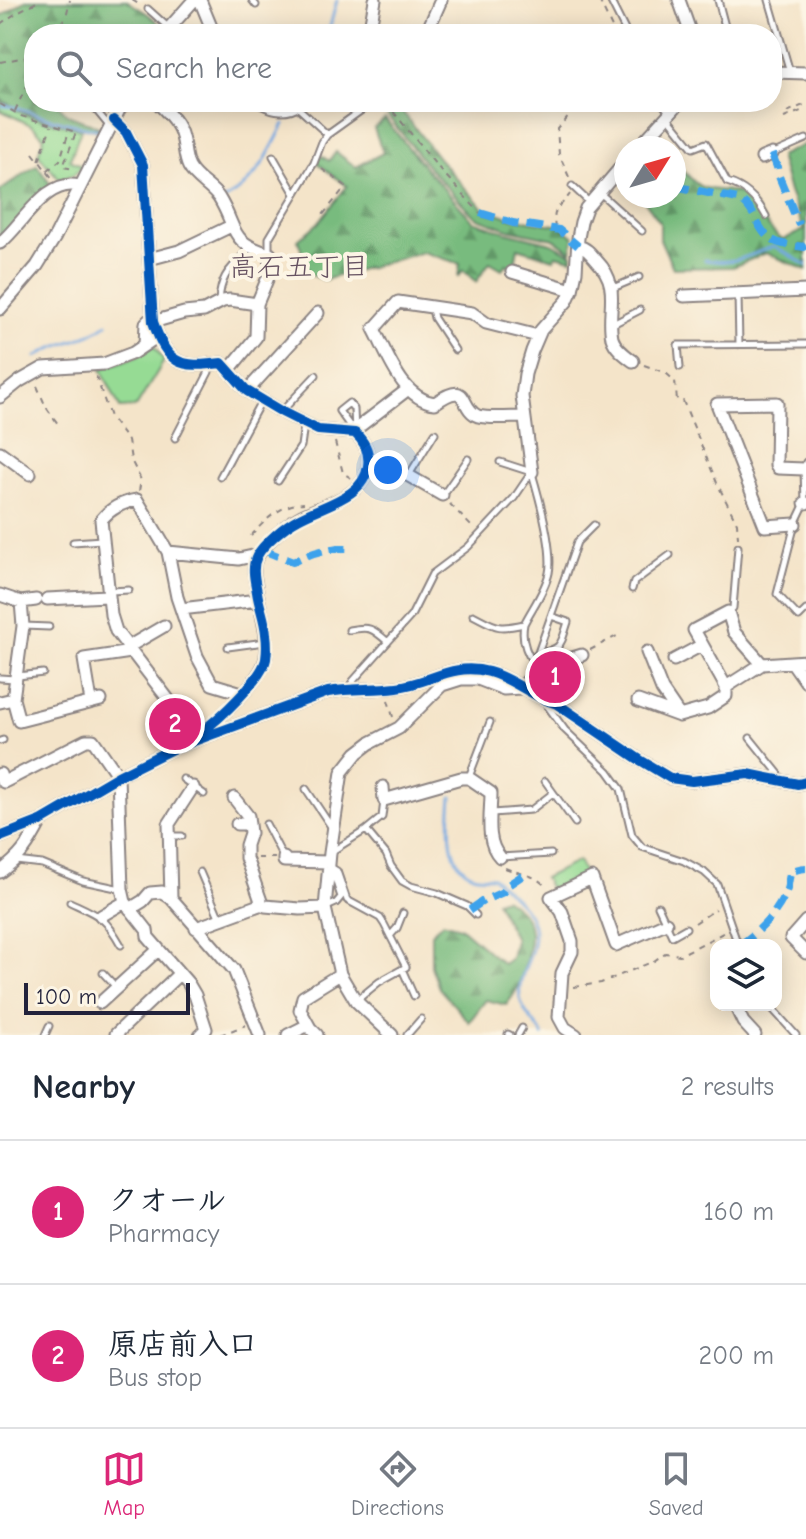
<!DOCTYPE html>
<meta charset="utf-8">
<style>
:root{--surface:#fff;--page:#f6f6f7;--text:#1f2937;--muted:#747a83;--line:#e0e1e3;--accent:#db2777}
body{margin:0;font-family:"Comic Neue","Klee One",sans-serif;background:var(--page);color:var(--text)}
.controls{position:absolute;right:24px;bottom:24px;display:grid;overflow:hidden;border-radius:16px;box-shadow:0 4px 20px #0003}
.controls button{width:72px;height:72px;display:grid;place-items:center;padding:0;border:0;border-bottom:2px solid var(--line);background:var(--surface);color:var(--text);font:40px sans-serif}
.compass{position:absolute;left:614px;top:136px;width:72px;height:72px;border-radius:50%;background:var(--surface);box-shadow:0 4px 20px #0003;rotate:53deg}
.scale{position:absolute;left:24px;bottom:20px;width:166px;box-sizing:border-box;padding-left:8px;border:4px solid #22223b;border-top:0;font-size:22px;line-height:28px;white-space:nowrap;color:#22223b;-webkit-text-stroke:6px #fcf5e5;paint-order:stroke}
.you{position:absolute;left:388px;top:470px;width:28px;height:28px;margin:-20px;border:6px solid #fff;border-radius:50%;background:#1a73e8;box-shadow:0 0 0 12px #1a73e833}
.badge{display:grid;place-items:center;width:52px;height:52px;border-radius:50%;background:var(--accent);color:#fff;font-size:26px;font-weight:700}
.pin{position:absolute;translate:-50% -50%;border:4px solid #fff;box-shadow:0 2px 8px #0006}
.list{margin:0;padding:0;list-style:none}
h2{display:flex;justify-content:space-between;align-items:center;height:104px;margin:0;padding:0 32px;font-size:34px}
h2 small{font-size:26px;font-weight:400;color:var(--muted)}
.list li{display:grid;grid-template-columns:52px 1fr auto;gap:24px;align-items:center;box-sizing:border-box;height:144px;padding:0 32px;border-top:2px solid var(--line)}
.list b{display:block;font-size:30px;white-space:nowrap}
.list p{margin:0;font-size:26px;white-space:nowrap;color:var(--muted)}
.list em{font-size:26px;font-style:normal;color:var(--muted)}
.icon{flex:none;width:44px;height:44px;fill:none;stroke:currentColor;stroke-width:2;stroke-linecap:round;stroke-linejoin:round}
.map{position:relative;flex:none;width:806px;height:1035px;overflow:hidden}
.search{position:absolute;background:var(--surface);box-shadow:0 4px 20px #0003;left:24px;right:24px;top:24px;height:88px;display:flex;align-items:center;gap:20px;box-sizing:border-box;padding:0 28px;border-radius:32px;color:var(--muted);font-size:30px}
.sheet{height:392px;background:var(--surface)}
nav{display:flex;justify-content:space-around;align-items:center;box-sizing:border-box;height:112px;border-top:2px solid var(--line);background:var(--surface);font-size:22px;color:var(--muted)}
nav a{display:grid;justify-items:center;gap:4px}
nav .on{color:var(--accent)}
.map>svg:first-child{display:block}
.forest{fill:url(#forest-firs);stroke:#4d6e5c;stroke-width:2}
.green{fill:#96db94;stroke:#5c7e68;stroke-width:2}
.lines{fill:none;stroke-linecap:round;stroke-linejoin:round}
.stream{stroke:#74a8e1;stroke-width:3}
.lane-casing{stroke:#8b8382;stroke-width:9}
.street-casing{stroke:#8b8382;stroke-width:15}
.path{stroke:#8b8382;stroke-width:2;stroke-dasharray:6 6;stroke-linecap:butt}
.lane{stroke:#fff;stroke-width:5}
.street{stroke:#fff;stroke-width:11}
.quiet{stroke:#3ea2ec;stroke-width:8;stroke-dasharray:16 8;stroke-linecap:butt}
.cycleway-casing{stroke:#fcf5e5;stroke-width:15}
.cycleway{stroke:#0057b8;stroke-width:10}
.labels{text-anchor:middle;stroke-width:8;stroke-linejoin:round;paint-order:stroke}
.neighbourhood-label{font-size:28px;fill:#675362;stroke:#fcf5e5}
</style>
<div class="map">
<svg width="806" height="1035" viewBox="0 0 806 1035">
<defs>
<pattern id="forest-firs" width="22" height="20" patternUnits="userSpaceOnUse" patternTransform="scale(2)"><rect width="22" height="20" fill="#78bb7e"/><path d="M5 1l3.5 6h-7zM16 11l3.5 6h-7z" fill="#629868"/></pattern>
</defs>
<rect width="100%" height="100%" fill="#fcf5e5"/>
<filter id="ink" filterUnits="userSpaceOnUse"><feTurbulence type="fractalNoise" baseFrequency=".0125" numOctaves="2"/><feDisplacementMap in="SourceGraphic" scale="16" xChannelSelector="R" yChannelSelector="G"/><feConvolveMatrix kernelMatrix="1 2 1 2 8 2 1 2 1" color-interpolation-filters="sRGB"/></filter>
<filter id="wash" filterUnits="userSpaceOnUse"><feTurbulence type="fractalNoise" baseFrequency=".006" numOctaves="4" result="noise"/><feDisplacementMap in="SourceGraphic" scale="32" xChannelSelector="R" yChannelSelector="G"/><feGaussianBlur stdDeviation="1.8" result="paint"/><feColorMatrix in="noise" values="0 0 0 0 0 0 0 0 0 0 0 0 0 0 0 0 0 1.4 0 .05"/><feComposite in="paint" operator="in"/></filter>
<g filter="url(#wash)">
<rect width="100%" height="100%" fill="#f4e4c9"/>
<!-- forest -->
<path class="forest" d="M27,0H126L148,14L162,26L156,34H109L88,22L79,34H34V102H55L68,115L104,129L103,132L27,114L0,99V17Z
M382,102H395L439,159L483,208L512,218L561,226L574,237L571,251L554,239L508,229L475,217L429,168L381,107Z
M385,119L426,169L473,221L506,232L552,243L572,254V259L556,255L554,259L518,248L514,268L506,264L502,269L490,262L476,282L463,270L458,277L460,264L423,252L324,280L309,274L298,240L318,223L347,186L317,163L320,155L329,161L336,152L356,167L383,153L374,128Z
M805,144L806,146V270L766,253L733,267L673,268L660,239V222L641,196H674V169C688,170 689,180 700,186C713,193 732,187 744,196C759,207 765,229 783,240L804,230L789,192L779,156Z
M37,165L52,187L0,239V191Z
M504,898C535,917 533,933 525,965C520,982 518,991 506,1005L486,1000L469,1022L439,988L431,966V933L443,922L460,927L503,964L511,958L515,939L496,901Z"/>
<!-- green -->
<path class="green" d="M0,101L26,115L81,129L70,160L83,166L73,175L60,180L38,154L44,137L33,126L0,110Z
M154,346L164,361L136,407L120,408L101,369L136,357Z
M578,861L585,875L550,889L544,878Z"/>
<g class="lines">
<!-- stream -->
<path class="stream" d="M328,34L337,0
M3,106C17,105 32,113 46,117C65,123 84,127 103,131
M224,200C255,184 269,154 284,124
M705,260C736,265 746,256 774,246L806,265
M36,357C57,342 87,341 107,323
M452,797C450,820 444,863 473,875C478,877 487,876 493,877C521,905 546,917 528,961C523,972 518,985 520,998C523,1013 535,1022 543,1035"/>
</g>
</g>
<g filter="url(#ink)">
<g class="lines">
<defs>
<path id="lane" d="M252,0L256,5
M610,0L627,34
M718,0L727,34
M769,0L790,72
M148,9L168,27
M661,102L669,112
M91,104L109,126
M296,106L327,134
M122,109L135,102
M667,116L693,148L706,143L727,182C745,187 757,199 766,216
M774,153L806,139
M273,156L295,194
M572,186L589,202
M600,193L642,231
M269,253V238L314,163L322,142L327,135L373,102
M613,288L639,277
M738,295L739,345
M219,300C222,270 233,269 249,248
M432,309L434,318L455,350
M613,324L640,310
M680,367L678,345L806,344
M349,403L354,409L355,433L339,411Z
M282,411L316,375
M175,438L209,372L208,367
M500,462L531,472
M806,462L804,469L805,503L795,524L777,594L799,617L806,610
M532,473C539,497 554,549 549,573C545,591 532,608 524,624C521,639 525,651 534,664
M409,475L435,433
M220,477L261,401
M278,481L301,446L304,425
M443,495L468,459
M73,542L102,540
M632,589L634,582L670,555
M110,591L129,590
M728,612L733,608L738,547
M473,615C496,627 497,630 524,624
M24,626L49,627
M349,630C370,626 372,628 388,642
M228,647L265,642
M537,654C563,648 560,646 568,622L551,616
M534,664L577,542L594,525
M18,676L43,673
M0,678L15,679
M349,688L353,681L411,616L432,574L468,547L514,498L531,473
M543,700L565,730L608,771L621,789L632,835L642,847L684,861L704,872L717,884L738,945
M750,738L779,774L780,779
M0,741L3,740
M469,777L490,722
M183,779L204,794
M545,781L575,823
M306,789L332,828
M492,813L531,810L553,793
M266,824L283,857
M366,830L386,854L391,866L402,881L411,886L437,893L467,906L476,915
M170,836H182
M331,852L366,830L382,817L384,801
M500,857L551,854
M16,861L42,864L83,881L121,889
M332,868L337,871L347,900L380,918L384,924L406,967L379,982L357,1000
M200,872L220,919
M70,902C98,915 105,916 121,945
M658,906L672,936L686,928
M327,907L336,903L341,897L332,870
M390,936L397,928L403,913
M402,969L414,996
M103,973L116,987
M769,1005L796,1035
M508,1034L510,1035
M45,1035L49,1026
M407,1035L421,1019
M518,1035L522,1028"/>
<path id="street" d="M200,0L214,34
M679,0L691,34
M164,34L194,0
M366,34L370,28L375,0
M426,34L441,0
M772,72L806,73
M157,102C167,112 179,123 182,137C185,147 184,157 189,167C196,180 211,186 219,198C238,229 228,242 270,254L271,270L257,304L256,337L229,370
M261,102C275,109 287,111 300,102
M114,120L126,132L143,165L153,322C168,365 179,368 222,363L247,391L282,412L318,430L355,433C365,442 370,453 368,466C364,498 323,504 298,518C286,525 265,543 258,555C252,564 254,575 256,585C259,608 269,633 266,657C263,679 217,721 199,734
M638,148L680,102
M762,158L772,154
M0,243C22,226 46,177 79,186
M578,246C587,248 591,254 597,261C622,287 606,309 612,338C615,348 625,355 633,361
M149,259L179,251L231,226
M512,272L572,290
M684,296L806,291
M0,309L37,266L55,237L123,102
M153,322L184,313L204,311L223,301L230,300L257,304
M145,345L146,323L153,316
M247,391L318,313
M0,397L20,381L43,368L104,364L133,353L158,336
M523,417C511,417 489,419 478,416C458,408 471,378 435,403C402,399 388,355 374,329L398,302L472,313L486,323L538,336
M355,433L360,426L407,390
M0,452L30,474
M369,458L409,476L442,495
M532,472L522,396L525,374L532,351L541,330L567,301L572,290L576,272L578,238L581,222L586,208L626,161
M805,503H806
M795,524L765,526L717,404L777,403L776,465L778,468L804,469
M168,552L239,559L257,555
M0,595L21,602L36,600
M47,599L107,596
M181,609L258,600
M128,647L164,626
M647,652L662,690L679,715
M674,660L702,645
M792,662L806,682
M533,670L582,655
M726,687L694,630L728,612L734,632L762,664
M13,699L19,721L101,700
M638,701L679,716L708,708L726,696V687L762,664L806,661
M0,702L13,699L23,626L21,602
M91,702L84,659L131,652
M172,749L168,699L116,631L111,615L101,520C110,509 123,502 137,500L168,552L177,597L197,656L212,684L242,693
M0,774L2,781L4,782L86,740H93L118,776L122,889L125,902L147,930L148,937L188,983L195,995L206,1029L200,1035
M383,787L384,800L461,778H469L491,793C491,813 485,842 500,857
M234,798L248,816L250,833L246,845V858L262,904
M237,824H249
M0,837L41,821L118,776L172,749L328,692C351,688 374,690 397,687C431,683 452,662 489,672C512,678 532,697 557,704L640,760L670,778L692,781L748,774L798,784L806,782
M284,858V861L329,862
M0,872C21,857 29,844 41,821
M171,898L169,824L193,787
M130,909L143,901L150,893L162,892L171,898L234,970L260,1035
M101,916L125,902
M806,921L791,938L806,953
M196,928L262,904L265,906L300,909L325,908
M100,1003L158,950
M735,1005L743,1022L755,1035
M116,1034L179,974
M288,1035L308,1025
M317,1035L310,1028L300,1010L303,997L340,974
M392,1035L356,1001L340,974L325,908L330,853L342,772L357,753L370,743L399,728L442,685L461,679H478L504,689L521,688L530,678L534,664
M576,1035L565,1028L559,1017L562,973L572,952V941L562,912L551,897L592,878L616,945L666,923"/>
</defs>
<!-- lane casing -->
<use href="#lane" class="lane-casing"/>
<!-- street casing -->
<use href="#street" class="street-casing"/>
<!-- path -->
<path class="path" d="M132,0L142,6
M599,0L615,34
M0,24L21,10L41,0
M55,34L66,17L70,0
M0,62L26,57L34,51
M390,102L388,105L436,165L480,213
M0,104L21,116L76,132L63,167L75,169
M15,111L34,69
M787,112L806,104
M784,118L806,109
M33,153L53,179
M39,161L51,126
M322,169L346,186L322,216
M47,171L60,160L69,131
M569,177L559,154L557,129L571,113L583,109L585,102
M555,229C552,205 559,210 570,194
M644,365L666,373L675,381L677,400L683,401L717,483L737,523L738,538
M96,376L110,417L128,441L131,460L141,480L139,491
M37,386L46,407L58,424
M335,442L343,473L351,478
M450,504L473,528
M251,536C265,520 281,504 304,503
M590,650L617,636
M388,700L393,717
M257,858H275
M505,868C519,874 535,874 545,886
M695,923L716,909
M574,987L601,983L654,961L665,953L680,955L723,933
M220,1035L246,1025"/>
<!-- lane -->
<use href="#lane" class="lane"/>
<!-- street -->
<use href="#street" class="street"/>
<!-- quiet -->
<path class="quiet" d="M772,154L777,167L778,174L799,225
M621,167L626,170
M674,186L738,199C754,207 755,223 766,235C775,245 791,245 804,247L806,245
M480,213L513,223L559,230L578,246
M263,550L293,562C310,553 330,547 349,548
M470,910L483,901L503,892L508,885L523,875
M740,945C759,932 779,912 787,889C789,884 788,874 793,871C794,870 804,868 806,868"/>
<defs>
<path id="cycleway" d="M114,120L126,132L143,165L153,322C168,365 179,368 222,363L247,391L282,412L318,430L355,433C365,442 370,453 368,466C364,498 322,505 298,519C286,525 263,544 257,556C251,567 255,581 257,592C259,606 265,620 266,634C267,641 267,652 266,659C262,679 218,720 201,732
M0,837L41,821L118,776L172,749L328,692C351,688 374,690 397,687C431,683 452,662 489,672C512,678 532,697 557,704L640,760L670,778L692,781L748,774L798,784L806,782"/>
</defs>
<!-- cycleway casing -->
<use href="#cycleway" class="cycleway-casing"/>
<!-- cycleway -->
<use href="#cycleway" class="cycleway"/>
</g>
</g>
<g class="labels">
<!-- neighbourhood labels -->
<g class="neighbourhood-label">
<text x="299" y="276">高石五丁目</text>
</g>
</g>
</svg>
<div class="controls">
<button><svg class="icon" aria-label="layers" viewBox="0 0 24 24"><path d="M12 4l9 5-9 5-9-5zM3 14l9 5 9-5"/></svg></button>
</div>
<svg class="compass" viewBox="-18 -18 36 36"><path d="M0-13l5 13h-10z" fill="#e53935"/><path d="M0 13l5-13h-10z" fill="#747a83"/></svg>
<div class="scale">100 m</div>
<div class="you"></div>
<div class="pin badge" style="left:555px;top:677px">1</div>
<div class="pin badge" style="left:175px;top:724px">2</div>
<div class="search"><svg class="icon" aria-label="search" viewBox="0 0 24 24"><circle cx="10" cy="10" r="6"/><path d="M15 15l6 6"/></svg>Search here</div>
</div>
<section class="sheet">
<h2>Nearby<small>2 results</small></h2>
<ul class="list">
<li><span class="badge">1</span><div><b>クオール</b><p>Pharmacy</p></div><em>160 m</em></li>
<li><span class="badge">2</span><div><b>原店前入口</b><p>Bus stop</p></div><em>200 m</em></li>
</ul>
</section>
<nav>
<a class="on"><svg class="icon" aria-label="map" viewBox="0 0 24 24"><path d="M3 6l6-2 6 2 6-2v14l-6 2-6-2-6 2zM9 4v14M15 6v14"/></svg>Map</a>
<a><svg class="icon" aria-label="directions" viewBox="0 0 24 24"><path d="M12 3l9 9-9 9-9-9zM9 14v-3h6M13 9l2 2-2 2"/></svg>Directions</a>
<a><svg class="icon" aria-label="saved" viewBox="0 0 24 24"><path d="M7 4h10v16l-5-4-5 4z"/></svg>Saved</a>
</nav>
